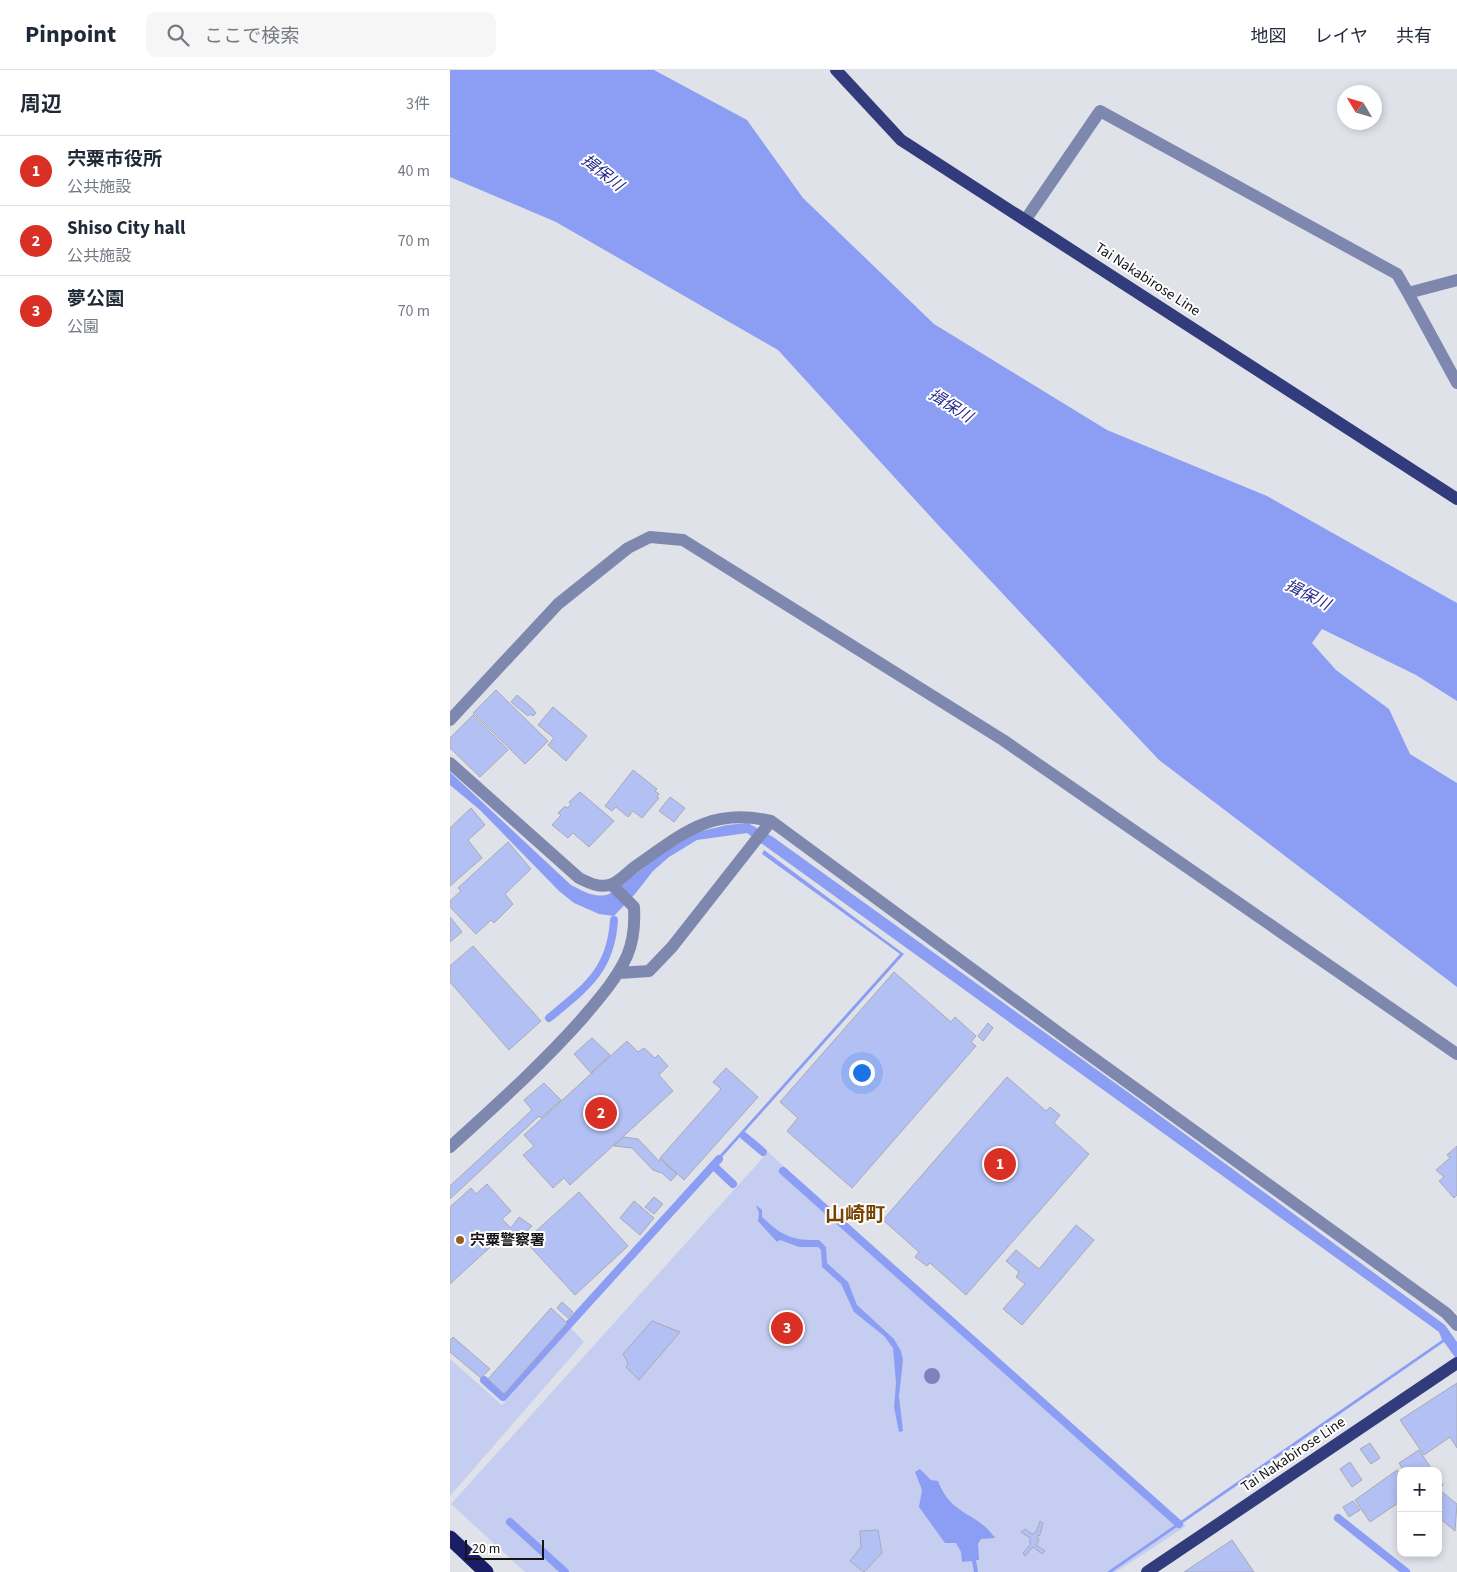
<!DOCTYPE html>
<html lang="ja">
<meta charset="utf-8">
<style>
:root{--surface:#fff;--page:#f6f6f7;--text:#1f2937;--muted:#747a83;--line:#e0e1e3;--accent:#d93025}
body{margin:0;font-family:"Source Sans 3","Noto Sans JP",sans-serif;background:var(--page);color:var(--text)}
.controls{position:absolute;right:15px;bottom:15px;display:grid;overflow:hidden;border-radius:10px;box-shadow:0 2px 8px #0003}
.controls button{width:45px;height:45px;display:grid;place-items:center;padding:0;border:0;border-bottom:1px solid var(--line);background:var(--surface);color:var(--text);font:25px sans-serif}
.compass{position:absolute;left:887px;top:15px;width:45px;height:45px;border-radius:50%;background:var(--surface);box-shadow:0 2px 8px #0003;rotate:308deg}
.scale{position:absolute;left:15px;bottom:12px;width:79px;box-sizing:border-box;padding-left:5px;border:2px solid #151518;border-top:0;font-size:14px;line-height:18px;white-space:nowrap;color:#151518;-webkit-text-stroke:4px #fff;paint-order:stroke}
.you{position:absolute;left:411px;top:1002px;width:18px;height:18px;margin:-12px;border:4px solid #fff;border-radius:50%;background:#1a73e8;box-shadow:0 0 0 8px #1a73e833}
.badge{display:grid;place-items:center;width:32px;height:32px;border-radius:50%;background:var(--accent);color:#fff;font-size:16px;font-weight:700}
.pin{position:absolute;translate:-50% -50%;border:2px solid #fff;box-shadow:0 1px 5px #0006}
.list{margin:0;padding:0;list-style:none}
h2{display:flex;justify-content:space-between;align-items:center;height:65px;margin:0;padding:0 20px;font-size:21px}
h2 small{font-size:16px;font-weight:400;color:var(--muted)}
.list li{display:grid;grid-template-columns:32px 1fr auto;gap:15px;align-items:center;box-sizing:border-box;height:70px;padding:0 20px;border-top:1px solid var(--line)}
.list b{display:block;font-size:19px;white-space:nowrap}
.list p{margin:0;font-size:16px;white-space:nowrap;color:var(--muted)}
.list em{font-size:16px;font-style:normal;color:var(--muted)}
.icon{flex:none;width:28px;height:28px;fill:none;stroke:currentColor;stroke-width:2;stroke-linecap:round;stroke-linejoin:round}
.map{position:relative;flex:none;width:1007px;height:1502px;overflow:hidden}
header{display:flex;align-items:center;gap:30px;box-sizing:border-box;height:70px;padding:0 25px;background:var(--surface);border-bottom:1px solid var(--line)}
header strong{font-size:24px}
nav{display:flex;gap:28px;margin-inline-start:auto;font-size:18px}
.search{width:350px;height:45px;background:var(--page);display:flex;align-items:center;gap:12px;box-sizing:border-box;padding:0 18px;border-radius:10px;color:var(--muted);font-size:19px}
main{display:flex}
aside{flex:1;background:var(--surface)}
.map>svg:first-child{display:block}
.green{fill:#c5cef1}
.water{fill:#8c9ef4}
.lines{fill:none;stroke-linecap:round;stroke-linejoin:round}
.stream{stroke:#8c9ef4;stroke-width:8}
.building{fill:#b3c0f4;stroke:#a8aab2}
.minor{stroke:#7e87ad;stroke-width:12}
.major{stroke:#323b7b;stroke-width:12}
.highway{stroke:#1b1d67;stroke-width:15}
.tree{fill:#7e81ba}
.poi-dot{fill:#995f1e;stroke:#fff;stroke-width:2}
.labels{text-anchor:middle;stroke-width:4;stroke-linejoin:round;paint-order:stroke}
.street-label{font-size:15px;fill:#151518;stroke:#fff}
.poi-label{font-size:15px;font-weight:bold;fill:#151518;stroke:#fff;text-anchor:start}
.water-label{font-size:16px;font-style:italic;fill:#292c8d;stroke:#fff}
.district-label{font-size:20px;font-weight:bold;fill:#774300;stroke:#fff}
</style>
<header>
<strong>Pinpoint</strong>
<div class="search"><svg class="icon" aria-label="search" viewBox="0 0 24 24"><circle cx="10" cy="10" r="6"/><path d="M15 15l6 6"/></svg>ここで検索</div>
<nav><a>地図</a><a>レイヤ</a><a>共有</a></nav>
</header>
<main>
<aside>
<h2>周辺<small>3件</small></h2>
<ul class="list">
<li><span class="badge">1</span><div><b>宍粟市役所</b><p>公共施設</p></div><em>40 m</em></li>
<li><span class="badge">2</span><div><b>Shiso City hall</b><p>公共施設</p></div><em>70 m</em></li>
<li><span class="badge">3</span><div><b>夢公園</b><p>公園</p></div><em>70 m</em></li>
</ul>
</aside>
<div class="map">
<svg width="1007" height="1502" viewBox="0 0 1007 1502">
<rect width="100%" height="100%" fill="#e0e2ea"/>
<!-- green -->
<path class="green" d="M318,1082L736,1456L666,1502H75L1,1434Z
M119,1256L134,1272L0,1426V1289L52,1335Z"/>
<!-- water -->
<path class="water" d="M0,0H204L297,50L353,128L484,254L657,360L817,426L1007,533V631L966,605L872,559L862,573L886,600L939,639L960,684L1007,713V917L709,690L489,456L328,280L106,152L0,107Z
M0,702L121,815C133,821 145,829 159,824L239,764L277,755L298,753L323,767L679,1023L995,1255L1007,1272V1290L994,1272L662,1502H657L992,1270L989,1262L297,763L247,770L219,787L203,801L185,824L164,846L149,844L124,833L109,821L30,740L0,715Z
M314,780L454,884L264,1096L262,1094L450,884L312,784Z
M306,1135L312,1140V1147C331,1165 342,1171 369,1170L376,1177L377,1193L398,1212L407,1235L444,1269L451,1281L453,1290L449,1326L453,1361L449,1362L444,1337L446,1313L443,1278L434,1266L404,1242L391,1214L372,1197L371,1180L368,1177H349L330,1170L327,1172L308,1151L309,1143Z
M470,1399L481,1410L488,1411C501,1446 526,1441 545,1468L531,1469L528,1474L529,1490H526L528,1502H524L522,1491L512,1492L511,1482L506,1473H495L469,1437L472,1420L465,1402Z"/>
<g class="lines">
<!-- stream -->
<path class="stream" d="M99,948C135,918 161,901 164,850
M294,1066L313,1082
M265,1097L283,1114
M333,1101L729,1454
M34,1310L53,1327L269,1089
M888,1448L956,1502
M60,1452L115,1502"/>
</g>
<!-- building -->
<path class="building" d="M46,620L98,671L75,694L23,643Z
M67,625L82,638L86,643L83,646L80,644L78,646L61,632Z
M103,637L137,666L116,691L98,675L104,668L88,655Z
M23,645L58,680L30,707L0,678V668Z
M183,700L207,719L205,721L209,724L207,727L209,728L192,748L183,741L178,747L166,737L162,741L155,736Z
M130,722L164,751L139,777L123,763L118,768L102,755L111,745L108,743L115,736L117,738L121,735L119,732Z
M220,727L235,738L224,752L209,741Z
M21,738L35,755L18,770L32,788L0,816V758Z
M58,772L81,799L55,824L63,834L44,853L41,850L26,864L0,837V831L11,821L8,818Z
M0,847L12,862L0,872Z
M23,876L91,951L59,980L0,912V896Z
M444,902L501,952L505,947L526,966L521,972L526,976L402,1118L337,1061L348,1048L330,1032Z
M538,953L543,958L533,971L528,966Z
M142,968L160,985L141,1003L124,984Z
M177,971L188,982L194,978L205,988L208,985L218,996L209,1005L223,1021L120,1115L114,1108L103,1118L73,1085L84,1076L74,1065Z
M276,998L308,1027L234,1110L210,1088L271,1019L263,1012Z
M557,1007L596,1041L600,1037L610,1045L604,1053L639,1084L516,1225L480,1193L477,1196L465,1187L469,1182L433,1150Z
M94,1013L111,1030L91,1048L89,1046L0,1129V1116L82,1040L74,1030Z
M174,1067L188,1069L209,1091L210,1089L227,1104L221,1111L212,1103L203,1100L182,1078L164,1076Z
M1007,1076V1125L1004,1128L989,1111L994,1107L986,1100L1000,1088L997,1085Z
M37,1114L61,1141L52,1149L61,1158L69,1147L82,1156L72,1166L67,1160L53,1172L49,1169L0,1214V1137L21,1118L26,1124Z
M129,1122L178,1176L125,1225L75,1171Z
M204,1127L213,1134L204,1144L195,1137Z
M184,1131L204,1148L190,1165L170,1148Z
M626,1155L644,1170L572,1255L553,1239L575,1214L566,1207L569,1202L556,1191L566,1180L589,1199Z
M112,1232L123,1242L118,1248L107,1238Z
M101,1238L117,1253L54,1324L38,1309Z
M202,1251L230,1262L189,1310L176,1297L178,1293L173,1284Z
M3,1267L40,1299L31,1308L0,1282V1270Z
M1007,1313V1378L1000,1367L974,1385L950,1350Z
M920,1373L930,1388L921,1394L910,1379Z
M969,1380L983,1401H954L949,1393Z
M900,1392L912,1410L902,1417L890,1399Z
M947,1400L951,1404V1431L920,1452L905,1430Z
M988,1408L993,1415L988,1419Z
M991,1421L1007,1434L1005,1461L988,1447V1424Z
M903,1431L910,1440L899,1447L893,1437Z
M590,1451L593,1453L590,1465L587,1466L589,1471L586,1475L595,1481L592,1484L583,1477L575,1486L573,1483L580,1475V1468L571,1462L575,1459L582,1464L586,1462Z
M428,1460L432,1483L414,1502L400,1491L411,1477L410,1461Z
M782,1470L804,1502H734Z"/>
<g class="lines">
<!-- minor -->
<path class="minor" d="M576,149L650,41L947,204L958,223L1007,210
M958,223L1007,313
M0,650L108,534L178,478L200,467L233,470L553,670L1007,984
M0,693L129,808C139,813 151,819 162,814C170,811 179,801 186,796C233,763 261,737 321,751L616,968L996,1243L1007,1255
M169,903L199,901L222,877L321,751
M0,1077C45,1036 90,996 131,950C148,930 166,910 177,886C184,870 185,855 184,837L162,815"/>
<!-- major -->
<path class="major" d="M386,0L451,70L1007,429
M697,1502L1007,1293"/>
<!-- highway -->
<path class="highway" d="M0,1468L36,1502"/>
</g>
<!-- trees -->
<circle class="tree" cx="482" cy="1306" r="8"/>
<!-- markers -->
<circle class="poi-dot" cx="10" cy="1170" r="5"/>
<g class="labels">
<!-- street labels -->
<g class="street-label">
<text transform="translate(698 209) rotate(33)" y="5">Tai Nakabirose Line</text>
<text transform="translate(843 1384) rotate(-34)" y="5">Tai Nakabirose Line</text>
</g>
<!-- poi labels -->
<g class="poi-label">
<text x="20" y="1175">宍粟警察署</text>
</g>
<!-- water labels -->
<g class="water-label">
<text transform="translate(153 102) rotate(38)" y="6">揖保川</text>
<text transform="translate(501 335) rotate(32)" y="6">揖保川</text>
<text transform="translate(858 524) rotate(27)" y="6">揖保川</text>
</g>
<!-- district labels -->
<g class="district-label">
<text x="405" y="1151">山崎町</text>
</g>
</g>
</svg>
<div class="controls">
<button>+</button>
<button>−</button>
</div>
<svg class="compass" viewBox="-18 -18 36 36"><path d="M0-13l5 13h-10z" fill="#e53935"/><path d="M0 13l5-13h-10z" fill="#747a83"/></svg>
<div class="scale">20 m</div>
<div class="you"></div>
<div class="pin badge" style="left:550px;top:1094px">1</div>
<div class="pin badge" style="left:151px;top:1043px">2</div>
<div class="pin badge" style="left:337px;top:1258px">3</div>
</div>
</main>
